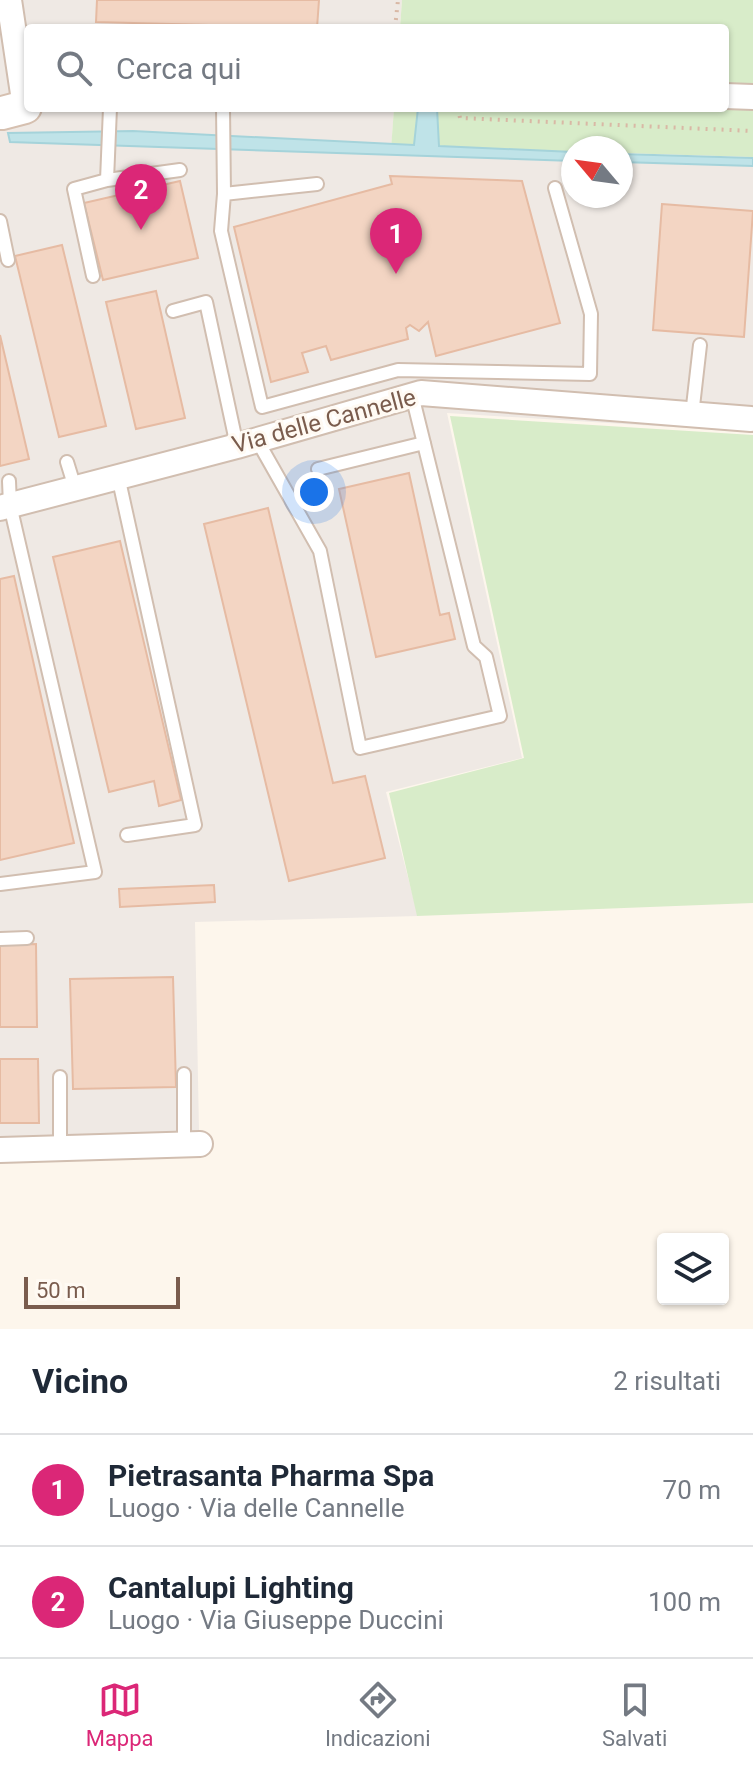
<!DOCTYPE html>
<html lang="it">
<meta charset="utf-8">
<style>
:root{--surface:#fff;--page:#f6f6f7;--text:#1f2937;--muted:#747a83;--line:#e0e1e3;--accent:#db2777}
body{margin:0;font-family:Roboto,sans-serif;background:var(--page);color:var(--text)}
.controls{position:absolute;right:24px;bottom:24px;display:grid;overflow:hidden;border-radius:8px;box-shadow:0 2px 6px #0004}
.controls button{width:72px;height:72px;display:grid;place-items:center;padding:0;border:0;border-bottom:2px solid var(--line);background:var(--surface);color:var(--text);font:40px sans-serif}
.compass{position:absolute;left:561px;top:136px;width:72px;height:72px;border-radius:50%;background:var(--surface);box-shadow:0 2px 6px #0004;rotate:299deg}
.scale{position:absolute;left:24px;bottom:20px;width:156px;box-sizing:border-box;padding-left:8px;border:4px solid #7a5c4d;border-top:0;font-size:22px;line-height:28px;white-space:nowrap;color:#7a5c4d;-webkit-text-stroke:6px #fffaf3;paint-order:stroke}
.you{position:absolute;left:314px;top:492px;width:28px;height:28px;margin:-20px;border:6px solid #fff;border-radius:50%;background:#1a73e8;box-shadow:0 0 0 12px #1a73e833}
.badge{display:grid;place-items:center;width:52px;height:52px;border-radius:50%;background:var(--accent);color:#fff;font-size:26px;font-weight:700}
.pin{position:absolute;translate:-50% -66px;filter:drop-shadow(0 2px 4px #0008)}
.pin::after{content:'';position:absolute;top:42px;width:28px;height:24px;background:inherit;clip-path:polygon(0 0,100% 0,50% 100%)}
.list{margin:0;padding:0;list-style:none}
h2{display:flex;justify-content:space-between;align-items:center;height:104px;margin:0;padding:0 32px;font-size:34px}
h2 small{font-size:26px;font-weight:400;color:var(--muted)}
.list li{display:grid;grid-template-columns:52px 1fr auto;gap:24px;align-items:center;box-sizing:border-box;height:112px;padding:0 32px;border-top:2px solid var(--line)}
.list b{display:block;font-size:30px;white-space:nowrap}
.list p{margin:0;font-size:26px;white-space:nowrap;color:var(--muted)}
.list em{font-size:26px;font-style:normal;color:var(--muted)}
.icon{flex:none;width:44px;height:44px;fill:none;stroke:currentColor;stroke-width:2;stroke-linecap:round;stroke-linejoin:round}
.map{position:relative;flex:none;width:753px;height:1329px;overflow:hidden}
.search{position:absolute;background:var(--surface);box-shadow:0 2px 6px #0004;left:24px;right:24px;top:24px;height:88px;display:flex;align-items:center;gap:20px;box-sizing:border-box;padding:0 28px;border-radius:8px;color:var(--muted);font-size:30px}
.sheet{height:328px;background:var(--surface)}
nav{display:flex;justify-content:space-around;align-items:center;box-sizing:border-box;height:112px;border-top:2px solid var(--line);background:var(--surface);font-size:22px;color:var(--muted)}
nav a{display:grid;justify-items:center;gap:4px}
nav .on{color:var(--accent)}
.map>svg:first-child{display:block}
.industrial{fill:#efe9e4}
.green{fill:#d8ecc9}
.water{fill:#bfe3e8;stroke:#a5d3da;stroke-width:2}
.building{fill:#f3d5c3;stroke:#e6bba3;stroke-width:2}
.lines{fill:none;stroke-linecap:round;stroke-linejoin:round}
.lane-casing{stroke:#d1beb0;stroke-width:16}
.street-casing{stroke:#d1beb0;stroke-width:28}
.secondary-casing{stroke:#d6c0b0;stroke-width:36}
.path{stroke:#d9b8a5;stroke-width:4;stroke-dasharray:2 6;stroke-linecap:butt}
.lane{stroke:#fff;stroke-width:12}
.street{stroke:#fff;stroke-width:24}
.secondary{stroke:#fff;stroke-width:32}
.labels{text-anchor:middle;stroke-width:6;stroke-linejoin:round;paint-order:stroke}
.street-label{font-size:24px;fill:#7a5c4d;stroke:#fffaf3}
</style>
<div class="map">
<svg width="753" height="1329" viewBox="0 0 753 1329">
<rect width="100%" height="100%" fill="#fdf6ec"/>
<!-- industrial -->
<path class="industrial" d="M0,0H402L400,28H28V108H394L391,151L573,158V196H621V159L753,164V432L447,413L522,758L386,792L418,916L195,922L199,1131L0,1138Z"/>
<!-- green -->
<path class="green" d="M402,0H753V157L621,153V148H573V152L391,149L394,108H725V28H400Z
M450,416L753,435V903L417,916L389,793L524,758Z"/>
<!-- water -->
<path class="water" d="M418,108H437L439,146L573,152V161L10,142L8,133L133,131L414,145Z
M621,154L753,158V166L621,162Z"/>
<!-- building -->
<path class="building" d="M97,0H319L317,28L96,22Z
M390,176L522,181L560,323L436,356L428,322L419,331L410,325L406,328L408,339L331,360L326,346L302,353L308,372L271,382L234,227L392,184Z
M180,181L198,258L103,280L84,203Z
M662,204L753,211L744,337L653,330Z
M62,245L106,426L59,437L15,256Z
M156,291L185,418L136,429L106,302Z
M0,335L29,459L0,466Z
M409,473L440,615L449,613L455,639L376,657L339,489Z
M268,508L333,783L365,776L385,858L289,881L204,524Z
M120,541L181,800L159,806L154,781L109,792L53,557Z
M14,576L74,843L0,860V579Z
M214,885L215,902L120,907L119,889Z
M36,944L37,1027H0V945Z
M173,977L176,1087L73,1089L70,979Z
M0,1059H38L39,1123H0Z"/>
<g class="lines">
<defs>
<path id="lane" d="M223,108L224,194L221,231L262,407L398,370L590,374L591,314L555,188
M107,180L180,170
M224,194L317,184
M0,221L8,260
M93,276L74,189L107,180L110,108
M173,311L206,302L237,446
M692,415L700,345
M257,440L320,551L360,748L500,716L486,657L474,646L412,395
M67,462L75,488
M318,469L424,443
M118,476L195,825L127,835
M0,884L95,872L10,505L9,481
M0,939L27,938
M60,1077V1148
M184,1145V1074"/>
<path id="street" d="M9,0L25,107H28
M725,96L753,97
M0,508L237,446L421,393L751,419
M0,1150L200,1144"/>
<path id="secondary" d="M2,113L25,107"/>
</defs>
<!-- lane casing -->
<use href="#lane" class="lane-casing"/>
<!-- street casing -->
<use href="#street" class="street-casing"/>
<!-- secondary casing -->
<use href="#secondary" class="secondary-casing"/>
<!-- path -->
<path class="path" d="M395,28L398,0
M458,108L460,118L753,131"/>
<!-- lane -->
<use href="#lane" class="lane"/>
<!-- street -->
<use href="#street" class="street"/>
<!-- secondary -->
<use href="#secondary" class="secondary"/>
</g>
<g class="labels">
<!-- street labels -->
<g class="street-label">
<text transform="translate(324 421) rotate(-15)" y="8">Via delle Cannelle</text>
</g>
</g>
</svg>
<div class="controls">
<button><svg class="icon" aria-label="layers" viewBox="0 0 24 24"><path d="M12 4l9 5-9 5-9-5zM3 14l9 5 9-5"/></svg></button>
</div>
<svg class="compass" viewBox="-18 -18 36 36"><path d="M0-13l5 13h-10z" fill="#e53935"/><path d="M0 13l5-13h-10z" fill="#747a83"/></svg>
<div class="scale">50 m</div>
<div class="you"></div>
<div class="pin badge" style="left:396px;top:274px">1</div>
<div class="pin badge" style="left:141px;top:230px">2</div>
<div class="search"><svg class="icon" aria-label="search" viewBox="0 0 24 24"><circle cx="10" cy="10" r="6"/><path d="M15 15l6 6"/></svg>Cerca qui</div>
</div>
<section class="sheet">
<h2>Vicino<small>2 risultati</small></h2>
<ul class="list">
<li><span class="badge">1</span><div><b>Pietrasanta Pharma Spa</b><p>Luogo · Via delle Cannelle</p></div><em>70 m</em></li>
<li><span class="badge">2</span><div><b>Cantalupi Lighting</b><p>Luogo · Via Giuseppe Duccini</p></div><em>100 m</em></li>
</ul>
</section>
<nav>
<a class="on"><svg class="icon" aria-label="map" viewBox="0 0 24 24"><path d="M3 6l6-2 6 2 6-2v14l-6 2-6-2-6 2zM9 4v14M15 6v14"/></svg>Mappa</a>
<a><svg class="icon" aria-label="directions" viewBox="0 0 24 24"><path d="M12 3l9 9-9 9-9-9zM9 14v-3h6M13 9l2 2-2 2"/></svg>Indicazioni</a>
<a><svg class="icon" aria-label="saved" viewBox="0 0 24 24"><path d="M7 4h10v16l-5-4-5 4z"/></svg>Salvati</a>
</nav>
